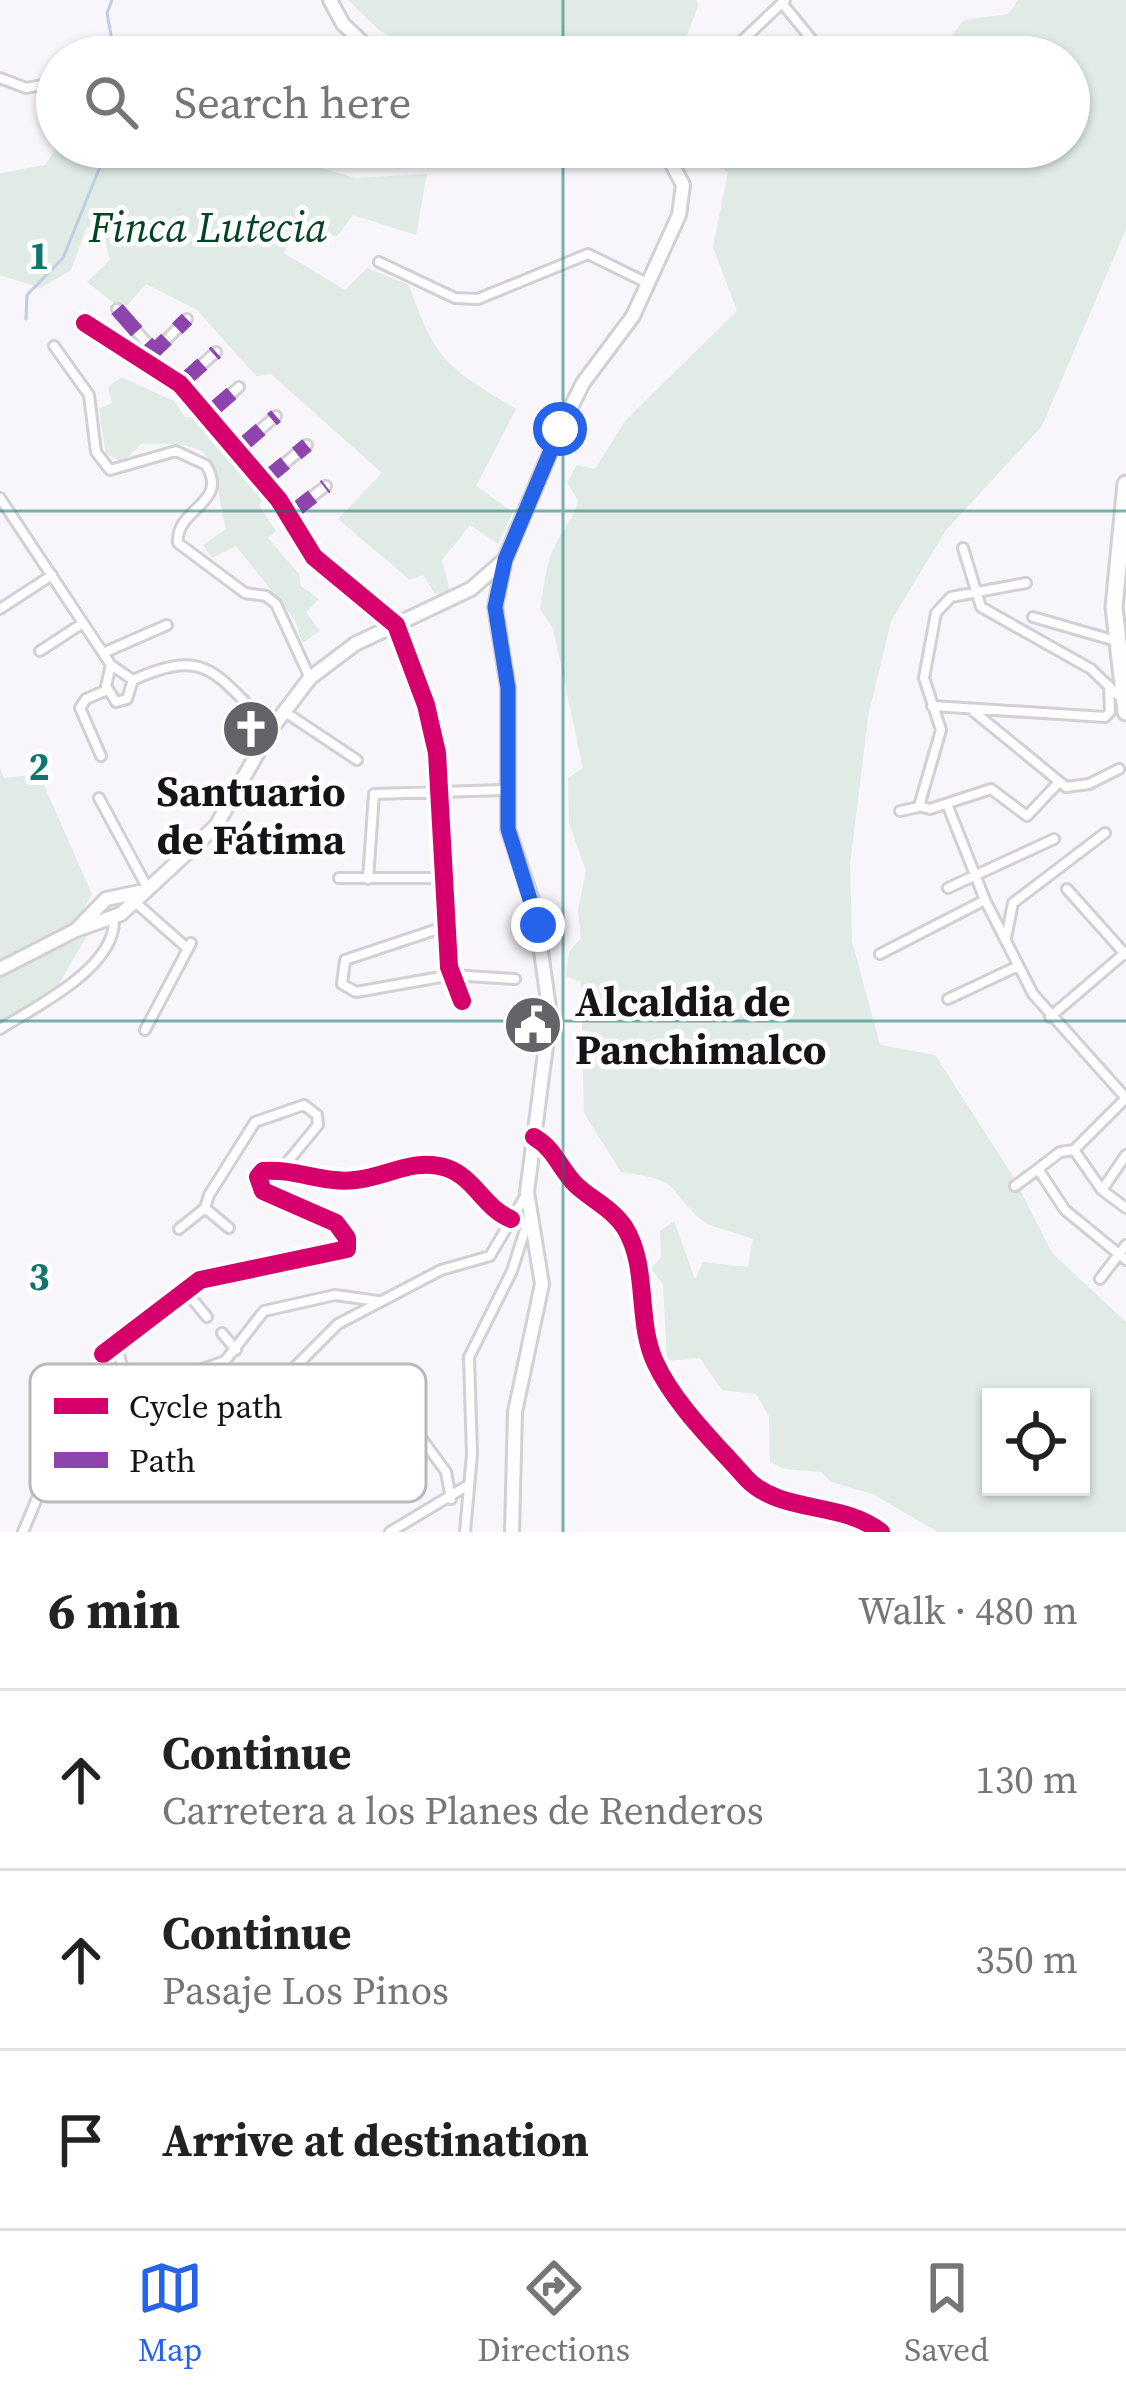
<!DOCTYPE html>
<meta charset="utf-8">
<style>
:root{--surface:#fff;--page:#f6f6f6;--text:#222;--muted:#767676;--line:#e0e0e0;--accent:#2563eb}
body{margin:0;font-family:"Source Serif 4",serif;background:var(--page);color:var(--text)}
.controls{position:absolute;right:36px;bottom:36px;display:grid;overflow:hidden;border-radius:0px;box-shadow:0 3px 9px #0004}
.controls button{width:108px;height:108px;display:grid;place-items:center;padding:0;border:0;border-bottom:3px solid var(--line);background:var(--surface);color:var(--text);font:60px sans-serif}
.stop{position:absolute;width:36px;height:36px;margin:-27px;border:9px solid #2563eb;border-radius:50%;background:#fff}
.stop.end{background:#2563eb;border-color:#fff;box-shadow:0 3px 12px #0008}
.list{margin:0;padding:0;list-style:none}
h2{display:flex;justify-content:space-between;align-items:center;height:156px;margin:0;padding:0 48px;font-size:51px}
h2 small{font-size:39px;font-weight:400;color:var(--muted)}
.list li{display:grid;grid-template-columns:78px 1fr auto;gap:36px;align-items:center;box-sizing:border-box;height:180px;padding:0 48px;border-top:3px solid var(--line)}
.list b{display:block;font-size:45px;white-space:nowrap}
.list p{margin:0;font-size:39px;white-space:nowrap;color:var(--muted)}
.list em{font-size:39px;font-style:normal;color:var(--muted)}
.icon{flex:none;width:66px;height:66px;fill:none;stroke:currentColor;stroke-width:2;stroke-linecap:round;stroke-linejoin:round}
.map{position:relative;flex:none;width:1126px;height:1532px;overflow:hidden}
.search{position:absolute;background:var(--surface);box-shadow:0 3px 9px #0004;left:36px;right:36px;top:36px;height:132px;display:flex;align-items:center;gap:30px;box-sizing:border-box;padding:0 42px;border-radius:66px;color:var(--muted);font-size:45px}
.sheet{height:696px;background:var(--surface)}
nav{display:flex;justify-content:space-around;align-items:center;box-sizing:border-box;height:168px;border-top:3px solid var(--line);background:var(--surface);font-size:33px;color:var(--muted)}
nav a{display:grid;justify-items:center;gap:6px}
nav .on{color:var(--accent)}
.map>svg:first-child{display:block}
.green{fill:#dfebe4;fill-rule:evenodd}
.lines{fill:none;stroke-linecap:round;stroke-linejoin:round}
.stream{stroke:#bdcee5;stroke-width:3}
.street-casing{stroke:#d2d0d5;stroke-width:14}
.secondary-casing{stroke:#d2d0d5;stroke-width:18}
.highway-casing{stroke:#d2d0d5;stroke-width:21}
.street{stroke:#fefefe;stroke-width:8}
.secondary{stroke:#fefefe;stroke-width:12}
.highway{stroke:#fefefe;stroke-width:15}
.quiet{stroke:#8e44ad;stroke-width:15;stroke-dasharray:30 15;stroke-linecap:butt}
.cycleway-casing{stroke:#fff;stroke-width:26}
.cycleway{stroke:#d6006c;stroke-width:18}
.route{stroke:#2563eb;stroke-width:15}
.grid{fill:none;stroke:#0f766e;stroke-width:3;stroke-opacity:0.55}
.labels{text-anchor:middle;stroke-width:10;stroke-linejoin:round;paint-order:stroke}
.park-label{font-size:42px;font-style:italic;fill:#054423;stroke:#fff}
.poi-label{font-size:42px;font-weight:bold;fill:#161418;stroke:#fff}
.key{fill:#fff;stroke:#b9b8ba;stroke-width:3}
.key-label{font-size:33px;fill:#161418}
.grid-label{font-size:39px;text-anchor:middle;font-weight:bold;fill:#0f766e;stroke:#fff;stroke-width:10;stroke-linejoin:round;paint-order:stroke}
</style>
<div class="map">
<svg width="1126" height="1532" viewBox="0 0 1126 1532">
<rect width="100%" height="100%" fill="#f8f5fb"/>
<!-- green -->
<path class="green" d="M348,0H697L698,6L683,46L692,57H424L379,30Z
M1018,0H1126V229L1042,426L946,530L891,621L868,717L850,865L852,941L880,1045L935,1055L1013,1176L1052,1253L1126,1322V1532H938L873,1494L831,1482L821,1472L785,1469L770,1462L769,1416L756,1394L722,1390L700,1358L667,1361L663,1284L651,1268L661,1258L660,1231L674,1221L695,1279L703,1262L748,1267L753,1239C738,1233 710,1228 699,1218C662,1181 680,1181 621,1172L584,1113L581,982L566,976L569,952L581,938L578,910L586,871L569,823L568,778L583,768L553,628L540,609C544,586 546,563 556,543C565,526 574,519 578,500L567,482L577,465L595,469L625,421L737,311L713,247L728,172L693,156L688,147H1069V57H935L964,20L1008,14ZM991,1397H1081V1487H991Z
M57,147H307L304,163L355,178L427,174L416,235L353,215L337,236L295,229L284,253L345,290L367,268L409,285C435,362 449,368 516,409L476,486L513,512L498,544L470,525L442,560L450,591L435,594L423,575L410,580L338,519L382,473L271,374L256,376L197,310L146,284L123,310L87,282L110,260L103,233L87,227L71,270L41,288L0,275V173L45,165Z
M121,377L174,401L185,417L204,418L267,494L259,505L276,531L268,538L299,574L301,586L319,599L306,612L320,631L302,643L295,620L236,546L212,558L203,545L226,529C210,467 229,439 141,444L123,462L106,454L99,409L112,403L108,387Z
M0,769L4,778L39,774L92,894L77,920L0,962Z
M88,934L57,987L0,1024V976Z"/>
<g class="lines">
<!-- stream -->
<path class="stream" d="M112,0L107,13L115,57
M26,319L27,295L63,258L108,147"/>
<defs>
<path id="street" d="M782,3L826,57
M725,57L785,0
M0,78L26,88L57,82
M379,262L455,298L478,299L588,254L647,283
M117,309L154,351
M85,323L180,384L279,500L314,557L396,625L426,705L437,753L449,967L462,1001
M54,346L89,395L96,452L110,470L176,451L206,465C230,504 175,508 178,543L245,593L266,596L276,604L310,678
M146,360L187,319
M180,384L216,352
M209,413L239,387
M238,449L276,416
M262,482L307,445
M0,498L111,665L133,680
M289,514L326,486
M963,548L981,607L1091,669L1123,700
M1026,583L951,597L936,613L924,678L941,730L919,806L930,809L991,789L1027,816L1059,782
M0,609L52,575
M1033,617L1116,641
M40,651L83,623
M103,653L167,625
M111,665L106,686L116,702L127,699L133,680
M133,680C211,645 215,677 272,728
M932,706L1105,717L1110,712L1109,686
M973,711L1066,787L1089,784L1119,769
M285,712L357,760
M101,756L80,708L86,699L107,690
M99,798L147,887
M947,804L985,900L1033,994L1126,1098
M900,811L919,807
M339,878H447
M368,879L374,794L505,790
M948,888L1054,839
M1067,889L1126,955
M135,902L187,948
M450,925L345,960L342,984L356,992L452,975L515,979
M1006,938L1013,903L1105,833
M880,954L985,900
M948,999L1018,966
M1050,1017L1126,952
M0,1029C35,1007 116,968 114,919
M145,1030L191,943
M1126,1098L1074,1150L1060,1152L1038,1169L1065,1210L1126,1260
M536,1138C556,1150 561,1170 577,1186C591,1199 608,1206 620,1221C651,1260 635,1319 655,1363C674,1404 716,1444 747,1478C779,1514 843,1501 881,1532
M1074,1150L1102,1190L1126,1208
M1015,1186L1038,1169
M1102,1190L1126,1155
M229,1228L205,1208L209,1195L255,1122L304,1105L317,1115L318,1125L280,1171
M179,1229L205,1208
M1100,1279L1126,1245
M184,1289L207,1317
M222,1333L236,1350
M116,1344L132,1402
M103,1354L200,1280L347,1249V1238L336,1223L263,1191L258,1177L263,1171C294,1168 324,1184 355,1180C386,1177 415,1157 447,1168C475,1178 484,1208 511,1219
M283,1379L338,1324L441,1270L490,1256L527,1193
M318,1405L341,1474
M297,1408L320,1470
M281,1420C310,1398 340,1407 373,1418L389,1445L422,1439L446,1472L451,1499
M23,1532L55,1455L162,1383L225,1361L264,1311L335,1295L378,1301
M390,1532L465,1487
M465,1532L472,1454L469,1357L512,1271L529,1217"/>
<path id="secondary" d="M330,0L343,24L378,57
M76,930L106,899L140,892
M0,969L76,930L121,914L216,826L272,728L310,678L355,644L471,589L504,560
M512,1532L515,1412L542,1284L527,1192L550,1015L535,909L508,829V688L495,607L505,559L560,429L583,383L633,316L679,215L683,185L663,147"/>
<path id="highway" d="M1126,484L1114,607L1126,712"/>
</defs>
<!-- street casing -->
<use href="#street" class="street-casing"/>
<!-- secondary casing -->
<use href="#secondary" class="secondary-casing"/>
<!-- highway casing -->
<use href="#highway" class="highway-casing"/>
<!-- street -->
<use href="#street" class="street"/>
<!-- secondary -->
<use href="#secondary" class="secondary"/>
<!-- highway -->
<use href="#highway" class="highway"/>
<!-- quiet -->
<path class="quiet" d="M117,309L154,351
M145,360L187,319
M180,384L216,352
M209,413L239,387
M238,449L276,416
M262,482L307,445
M289,515L326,486"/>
<defs>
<path id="cycleway" d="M85,323L180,384L279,500L314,557L396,625L426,705L437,753L449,967L462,1001
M534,1137C555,1149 560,1169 576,1185C592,1200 613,1209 625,1228C649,1267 636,1321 655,1362C674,1404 716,1444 746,1478C779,1514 843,1501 881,1532
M103,1354L200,1280L347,1249V1238L336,1223L263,1191L258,1177L263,1171C294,1168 324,1184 355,1180C386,1177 415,1157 447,1168C475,1178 484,1208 511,1219"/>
</defs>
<!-- cycleway casing -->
<use href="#cycleway" class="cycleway-casing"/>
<!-- cycleway -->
<use href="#cycleway" class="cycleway"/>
</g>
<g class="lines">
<!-- route -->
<path class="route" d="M538,925L508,829V688L495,607L505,560L560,429"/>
</g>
<!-- grid -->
<path class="grid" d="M563,0V57M563,147V1532M0,511H1126M0,1021H1126"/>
<!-- icons -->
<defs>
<symbol id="church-disc" viewBox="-11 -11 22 22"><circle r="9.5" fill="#656367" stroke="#fff"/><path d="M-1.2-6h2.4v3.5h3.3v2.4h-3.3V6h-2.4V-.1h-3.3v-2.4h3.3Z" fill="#fff"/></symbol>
<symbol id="civic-disc" viewBox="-11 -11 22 22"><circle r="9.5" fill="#656367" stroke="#fff"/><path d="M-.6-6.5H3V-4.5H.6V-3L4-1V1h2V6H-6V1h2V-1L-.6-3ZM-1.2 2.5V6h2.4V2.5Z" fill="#fff"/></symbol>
</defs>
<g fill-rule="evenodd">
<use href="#church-disc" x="218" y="696" width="66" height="66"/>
<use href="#civic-disc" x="500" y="992" width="66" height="66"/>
</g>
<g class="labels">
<!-- park labels -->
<g class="park-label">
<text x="208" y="242">Finca Lutecia</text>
</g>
<!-- poi labels -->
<g class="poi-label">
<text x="251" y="806">Santuario<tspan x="251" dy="48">de Fátima</tspan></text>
<text x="575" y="1016" text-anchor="start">Alcaldia de<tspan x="575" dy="48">Panchimalco</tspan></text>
</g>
</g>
<!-- legend -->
<rect x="30" y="1364" width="396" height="138" rx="18" class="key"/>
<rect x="54" y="1398" width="54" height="16" fill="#d6006c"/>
<rect x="54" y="1452" width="54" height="16" fill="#8e44ad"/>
<g class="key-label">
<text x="129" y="1418">Cycle path</text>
<text x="129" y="1472">Path</text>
</g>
<g class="grid-label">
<text x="39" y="269">1</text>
<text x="39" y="780">2</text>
<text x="39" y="1290">3</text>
</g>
</svg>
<div class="controls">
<button><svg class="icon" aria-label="locate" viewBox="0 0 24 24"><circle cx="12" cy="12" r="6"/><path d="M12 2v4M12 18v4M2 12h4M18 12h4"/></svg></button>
</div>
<div class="stop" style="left:560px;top:429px"></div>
<div class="stop end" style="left:538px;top:925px"></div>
<div class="search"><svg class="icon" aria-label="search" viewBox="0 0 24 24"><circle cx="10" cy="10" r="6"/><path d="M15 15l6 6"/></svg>Search here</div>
</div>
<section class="sheet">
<h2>6 min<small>Walk · 480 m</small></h2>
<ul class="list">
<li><svg class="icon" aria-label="ahead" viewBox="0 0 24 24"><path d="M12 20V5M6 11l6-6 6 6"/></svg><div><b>Continue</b><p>Carretera a los Planes de Renderos</p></div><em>130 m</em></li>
<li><svg class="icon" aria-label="ahead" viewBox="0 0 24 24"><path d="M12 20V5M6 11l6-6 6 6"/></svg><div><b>Continue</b><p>Pasaje Los Pinos</p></div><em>350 m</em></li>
<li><svg class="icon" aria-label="arrive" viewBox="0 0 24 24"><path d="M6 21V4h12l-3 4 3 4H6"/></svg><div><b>Arrive at destination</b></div></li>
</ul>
</section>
<nav>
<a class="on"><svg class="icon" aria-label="map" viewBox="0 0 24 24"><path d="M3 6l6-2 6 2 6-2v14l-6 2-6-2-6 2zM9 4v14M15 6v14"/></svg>Map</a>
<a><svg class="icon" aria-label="directions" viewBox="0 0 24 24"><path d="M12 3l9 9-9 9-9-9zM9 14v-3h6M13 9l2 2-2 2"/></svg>Directions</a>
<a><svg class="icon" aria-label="saved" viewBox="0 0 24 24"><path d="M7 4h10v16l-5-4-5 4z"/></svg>Saved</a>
</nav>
